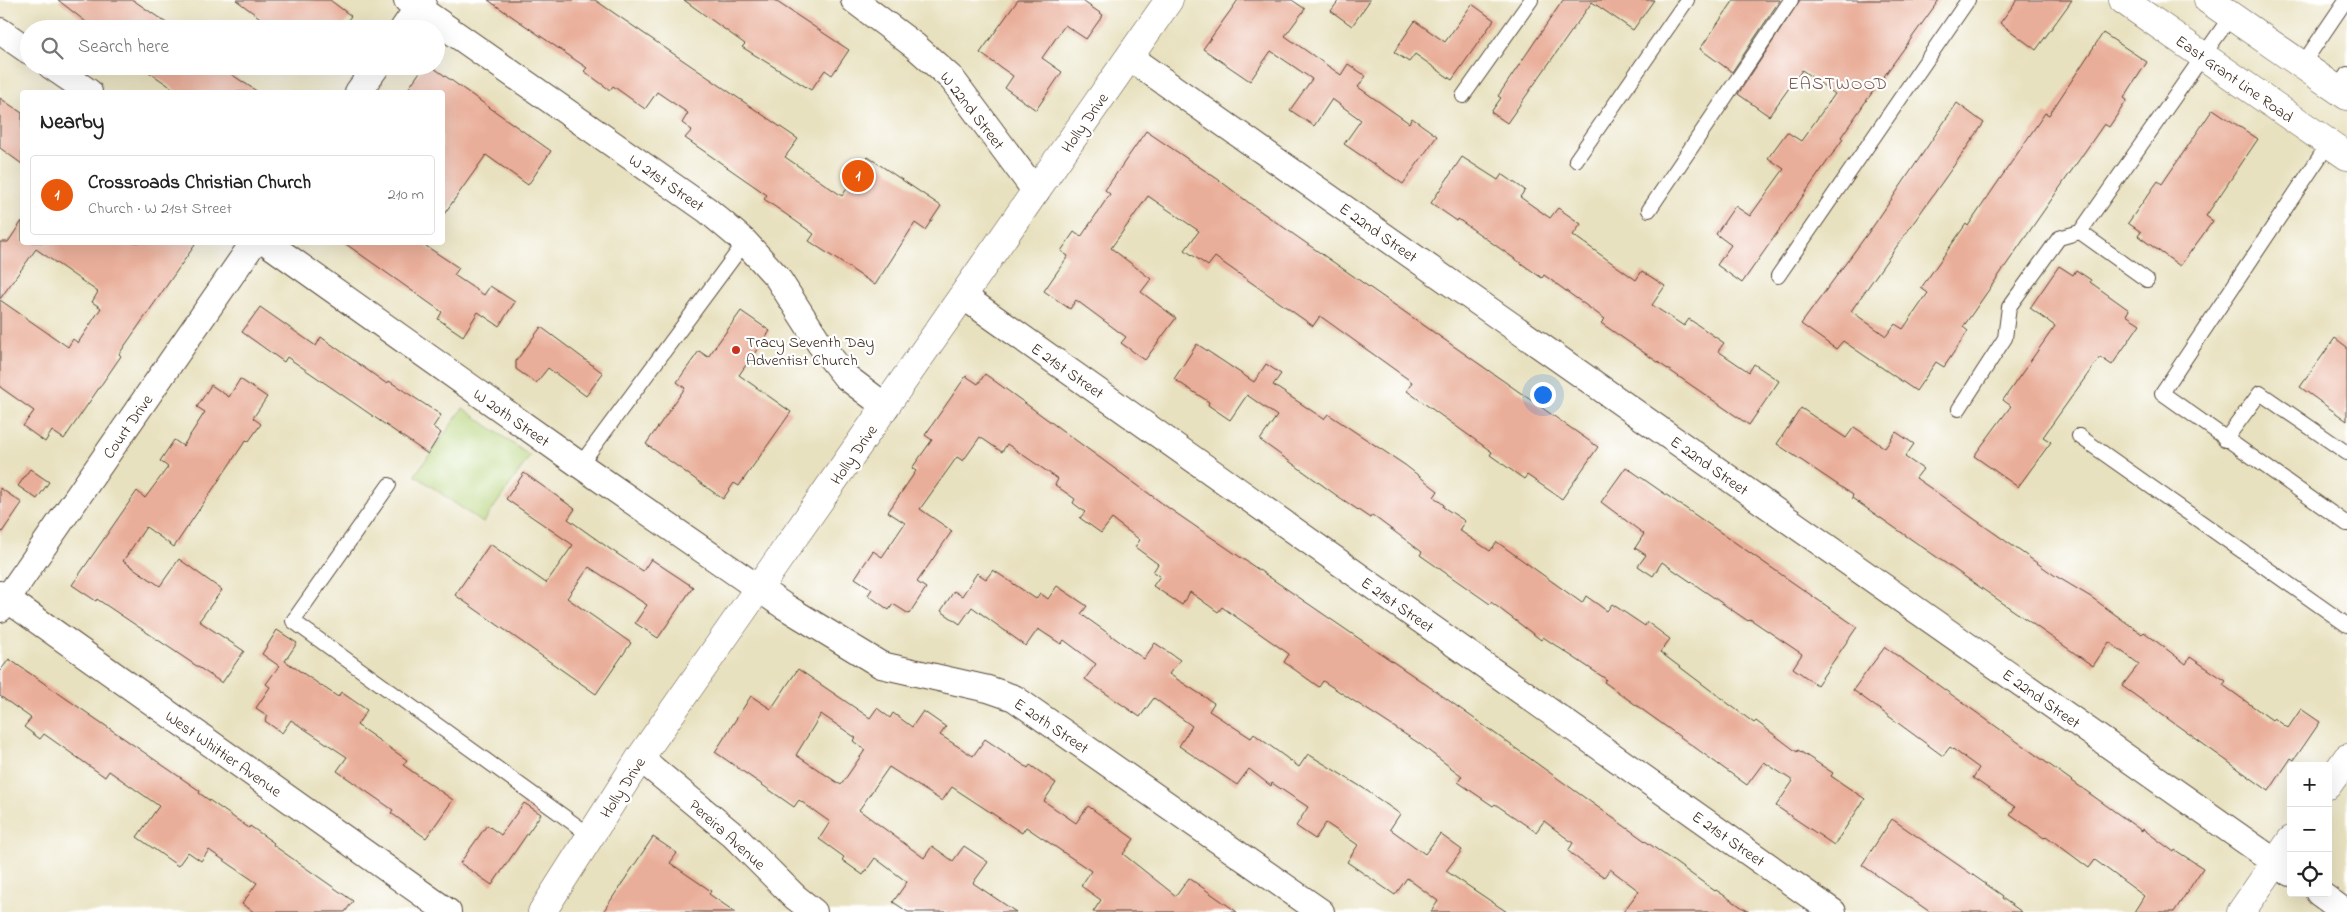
<!DOCTYPE html>
<meta charset="utf-8">
<style>
:root{--surface:#fff;--page:#f2f2f2;--text:#222;--muted:#767676;--line:#e0e0e0;--accent:#ea580c}
body{margin:0;font-family:"Indie Flower",sans-serif;background:var(--page);color:var(--text)}
.controls{position:absolute;right:15px;bottom:15px;display:grid;overflow:hidden;border-radius:5px;box-shadow:0 5px 20px #0002}
.controls button{width:45px;height:45px;display:grid;place-items:center;padding:0;border:0;border-bottom:1px solid var(--line);background:var(--surface);color:var(--text);font:25px sans-serif}
.you{position:absolute;left:1542px;top:394px;width:18px;height:18px;margin:-12px;border:4px solid #fff;border-radius:50%;background:#1a73e8;box-shadow:0 0 0 8px #1a73e833}
.badge{display:grid;place-items:center;width:32px;height:32px;border-radius:50%;background:var(--accent);color:#fff;font-size:16px;font-weight:700}
.pin{position:absolute;translate:-50% -50%;border:2px solid #fff;box-shadow:0 1px 5px #0006}
.list{margin:0;padding:0;list-style:none}
h2{display:flex;justify-content:space-between;align-items:center;height:65px;margin:0;padding:0 20px;font-size:21px}
h2 small{font-size:16px;font-weight:400;color:var(--muted)}
.list li{display:grid;grid-template-columns:32px 1fr auto;gap:15px;align-items:center;box-sizing:border-box;height:80px;margin:0 10px 10px;padding:0 10px;border:1px solid var(--line);border-radius:5px}
.list b{display:block;font-size:19px;white-space:nowrap}
.list p{margin:0;font-size:16px;white-space:nowrap;color:var(--muted)}
.list em{font-size:16px;font-style:normal;color:var(--muted)}
.icon{flex:none;width:28px;height:28px;fill:none;stroke:currentColor;stroke-width:2;stroke-linecap:round;stroke-linejoin:round}
.map{position:relative;flex:none;width:2347px;height:912px;overflow:hidden}
.search{position:absolute;background:var(--surface);box-shadow:0 5px 20px #0002;left:20px;top:20px;width:425px;height:55px;display:flex;align-items:center;gap:12px;box-sizing:border-box;padding:0 18px;border-radius:28px;color:var(--muted);font-size:19px}
.panel{position:absolute;background:var(--surface);box-shadow:0 5px 20px #0002;left:20px;top:90px;width:425px;height:155px;border-radius:5px}
.map>svg:first-child{display:block}
.green{fill:#b5d37a;stroke:#787e4c}
.building{fill:#e9ae99;fill-rule:evenodd}
.lines{fill:none;stroke-linecap:round;stroke-linejoin:round}
.lane-casing{stroke:#554536;stroke-width:16}
.street-casing{stroke:#554536;stroke-width:28}
.secondary-casing{stroke:#554536;stroke-width:29}
.primary-casing{stroke:#554536;stroke-width:29}
.lane{stroke:#fff;stroke-width:14}
.street{stroke:#fff;stroke-width:26}
.secondary{stroke:#fff;stroke-width:28}
.primary{stroke:#fff;stroke-width:28}
.poi-dot{fill:#c8321e;stroke:#fff;stroke-width:2}
.labels{text-anchor:middle;stroke-width:4.5;stroke-linejoin:round;paint-order:stroke}
.street-label{font-size:16px;fill:#3b2a1e;stroke:#fff}
.poi-label{font-size:16px;fill:#3b2a1e;stroke:#fff;text-anchor:start}
.neighbourhood-label{font-size:18px;letter-spacing:1px;fill:#785849;stroke:#fff}
</style>
<div class="map">
<svg width="2347" height="912" viewBox="0 0 2347 912">
<rect width="100%" height="100%" fill="#fff"/>
<filter id="ink" filterUnits="userSpaceOnUse"><feTurbulence type="fractalNoise" baseFrequency=".02" numOctaves="2"/><feDisplacementMap in="SourceGraphic" scale="10" xChannelSelector="R" yChannelSelector="G"/><feConvolveMatrix kernelMatrix="1 2 1 2 8 2 1 2 1" color-interpolation-filters="sRGB"/></filter>
<filter id="wash" filterUnits="userSpaceOnUse"><feTurbulence type="fractalNoise" baseFrequency=".0096" numOctaves="4" result="noise"/><feDisplacementMap in="SourceGraphic" scale="20" xChannelSelector="R" yChannelSelector="G"/><feGaussianBlur stdDeviation="1.12" result="paint"/><feColorMatrix in="noise" values="0 0 0 0 0 0 0 0 0 0 0 0 0 0 0 0 0 1.4 0 .05"/><feComposite in="paint" operator="in"/></filter>
<g filter="url(#wash)">
<rect width="100%" height="100%" fill="#e8e1bf"/>
<!-- green -->
<path class="green" d="M463,408L530,456L483,523L415,475Z"/>
<g id="blocks">
<!-- building -->
<path class="building" d="M58,0H133L175,29H95Z
M236,0H330L351,16L341,29H275Z
M488,0H595L798,139L785,157L842,196L868,157L941,206L925,230L915,223L875,285L809,241L814,234L764,199L767,195L685,138L692,130L682,123L688,113L657,92L645,109L613,86L610,90L584,71L587,68Z
M684,0H774L849,50L832,75L825,70L811,90L742,47L745,44Z
M1018,0H1081L1103,15L1086,39L1065,25L1042,58L1062,72L1036,110L1005,88L1013,76L980,53Z
M1238,0H1292L1305,9L1285,36L1341,75L1348,64L1366,76L1358,87L1409,123L1412,118L1437,136L1403,184L1344,144L1361,120L1332,99L1314,126L1290,110L1312,79L1271,51L1250,81L1203,49Z
M1339,0H1370L1352,26L1331,11Z
M1563,0H1654L1633,30L1592,2L1507,123L1491,112L1501,98L1498,96Z
M1734,0H1780L1732,72L1700,49Z
M1800,0H1939L1864,104L1841,137L1843,139L1742,283L1717,265L1731,245L1716,234L1735,206L1750,216L1784,169L1768,158L1787,132L1801,141L1835,94L1802,70L1769,116L1738,94Z
M2017,0H2072L2036,50L2000,23Z
M1472,4L1494,20L1452,80L1415,54L1409,62L1394,52L1415,21L1445,42Z
M2103,33L2147,62L2124,98L2127,100L2109,127L2104,124L1963,327L1968,331L1944,367L1936,362L1916,391L1843,341L1836,349L1801,324L1874,225L1957,103L1984,123L1851,311L1886,336L1895,324L1903,329L1928,293L1921,288L1966,224L1968,226L2045,113L2049,115Z
M140,66H219L258,92H178Z
M424,66H431L551,151L528,185L486,155L442,217V92H406Z
M0,98L22,113V164L0,148Z
M2213,109L2258,139L2206,216L2213,221L2180,266L2138,236L2141,232L2128,223L2158,181L2162,184Z
M1146,131L1219,180L1253,206L1598,447L1562,499L1527,475L1524,479L1490,455L1492,452L1407,391L1412,382L1320,316L1313,326L1215,257L1208,266L1185,250L1199,231L1148,196L1111,248L1151,279L1141,292L1176,318L1145,360L1121,343L1126,337L1076,300L1070,309L1044,291L1068,256L1061,251L1074,232L1081,237L1110,194L1105,190Z
M1462,157L1498,180L1502,174L1525,190L1520,197L1550,218L1558,208L1581,224L1573,235L1636,280L1642,271L1665,286L1652,305L1684,326L1689,319L1724,343L1718,351L1749,372L1754,364L1779,381L1749,425L1601,323L1605,319L1544,275L1542,278L1458,219L1457,221L1431,203Z
M22,221V242H197L119,354L121,356L64,439L52,431L45,442L23,426L34,411L0,387V300L68,347L73,339L78,343L101,308L92,302L98,292L36,249L0,299V242H8Z
M343,242H420L459,268L454,275L484,295L490,286L515,302L499,326L478,312L463,336L438,319L442,312Z
M2059,266L2073,275L2076,270L2091,280L2090,282L2129,310L2126,315L2140,324L2112,365L2100,357L2043,437L2051,442L2018,487L1974,456L2011,406L2003,400L2055,326L2030,308Z
M260,307L316,346L321,337L387,384L389,381L441,415L433,427L441,433L428,454L287,357L284,362L242,332Z
M741,311L770,331L739,375L791,412L739,486L734,483L723,499L646,444L685,388L677,382L699,351L708,357Z
M541,327L603,373L586,396L548,368L536,383L516,369V361Z
M2335,338L2347,347V421L2300,387Z
M1197,344L1254,382L1266,364L1281,374L1273,385L1324,419L1328,414L1405,465L1438,491L1434,497L1444,505L1443,507L1465,521L1459,530L1490,551L1497,542L1582,603L1586,596L1607,611L1612,604L1645,626L1647,622L1670,639L1660,652L1754,723L1756,721L1797,752L1798,750L1833,773L1831,776L1865,799L1834,845L1776,806L1793,781L1764,762L1747,785L1604,682L1606,679L1543,637L1541,640L1491,602L1490,604L1420,555L1422,552L1372,515L1370,518L1336,495L1260,440L1277,416L1247,395L1230,420L1208,405L1209,402L1174,379Z
M985,374L1170,509L1437,692L1715,891L1716,890L1749,912H1623L1639,891L1610,869L1604,877L1582,862L1568,851L1573,843L1544,821L1536,832L1495,804L1493,806L1458,782L1462,776L1417,742L1323,681L1319,687L1284,662L1289,654L1222,607L1218,612L1190,592L1182,605L1153,586L1160,576L1153,572L1158,564L1135,547L1140,540L1112,519L1101,533L1080,518L1085,512L1073,503L1075,499L1055,485L1058,479L1007,444L1002,452L980,437L963,461L957,457L920,509L952,531L917,582L926,588L909,614L893,604L889,610L868,595L872,589L855,578L873,551L882,557L905,523L888,512L916,471L912,468L932,440L925,435L966,376L978,384Z
M240,379L267,397L253,418L261,424L249,441L246,440L174,547L146,527L123,561L160,586L179,559L222,590L199,621L244,651L222,683L97,599L96,601L72,585L137,491L145,498L168,467L160,461L174,440L183,446L205,412L197,407L211,385L229,397Z
M1801,408L1846,438L1854,427L1885,448L1896,432L1914,444L1905,457L1923,469L1916,478L2054,575L2091,597L2142,634L2144,632L2186,664L2190,657L2226,681L2223,685L2272,720L2274,718L2288,728L2301,709L2320,722L2294,760L2291,758L2269,791L2122,686L2139,664L2109,642L2093,666L1852,498L1853,495L1777,444Z
M1626,467L1857,627L1817,685L1793,668L1802,654L1750,619L1748,621L1662,562L1653,576L1638,566L1646,555L1635,548L1644,534L1601,502Z
M30,469L49,482L37,499L18,486Z
M524,473L575,509L568,519L610,549L643,571L651,559L693,587L658,638L635,623L647,605L589,567L567,598L631,643L596,694L455,595L490,544L546,583L573,545L506,499Z
M0,488L22,503L0,535Z
M993,570L1036,599L1040,593L1048,599L1057,586L1087,606L1081,614L1144,659L1155,643L1180,660L1169,674L1214,703L1209,711L1251,738L1254,734L1299,767L1308,754L1363,788L1400,814L1390,829L1425,854L1440,834L1462,850L1446,871L1507,912H1431L1438,901L1407,878L1395,895L1347,862L1358,845L1326,823L1315,839L1296,826L1308,807L1272,783L1271,786L1249,769L1237,785L1179,746L1192,726L1154,698L1140,717L1085,679L1096,664L1064,640L1061,644L1038,629L1026,646L972,607L960,624L941,611L954,591L962,596L977,573L986,579Z
M277,630L297,643L285,661L338,697L341,692L367,710L357,725L407,760L403,765L453,800L426,838L391,813L393,810L337,771L347,757L291,720L282,733L265,721L268,716L256,708L270,687L266,684L279,666L262,654Z
M1885,647L2142,831L2143,829L2174,852L2175,850L2203,868L2174,912H2134L2144,896L2095,860L2089,868L2046,836L2044,838L2010,814L2015,807L1973,778L1979,768L1950,747L1943,756L1853,690Z
M9,659L200,791L199,793L249,828L250,826L274,843L273,845L353,901L345,912H254L242,904L257,883L209,850L201,861L188,852L178,866L137,837L159,806L109,771L105,777L44,734L40,739L24,727L31,718L0,696V671Z
M798,669L870,718L877,708L890,718L893,713L912,727L923,711L946,727L940,735L973,756L985,739L1028,768L1030,765L1056,783L1044,801L1076,823L1088,806L1134,839L1123,854L1176,896L1189,878L1237,912H1093L1101,900L1081,886L1091,871L1026,827L1022,833L952,787L942,801L889,767L859,810L924,858L932,846L953,861L964,846L988,862L973,883L1016,912H908L893,902L907,882L875,858L863,875L842,860L844,857L819,839L830,822L799,800L794,807L715,752L751,696L771,709ZM821,714L856,738L853,741L865,750L841,785L796,755Z
M524,803L541,814L492,885L460,863L487,825L501,835Z
M1892,819L2003,896L2002,898L2022,912H1930L1862,865Z
M653,837L677,853L670,863L711,891L709,894L735,912H603Z"/>
</g>
</g>
<g filter="url(#ink)">
<use href="#blocks" fill-opacity="0" stroke="#554536" stroke-width="1"/>
<g class="lines">
<defs>
<path id="lane" d="M2302,65L2346,0
M2337,89L2347,74
M1463,96L1531,0
M2329,143L2162,393L2347,524
M1576,160L1687,0
M1649,210L1791,0
M2080,232L2147,280
M1778,276L1968,0
M1959,409L2005,338L2009,307L2059,238L2080,232L2231,16
M2079,436L2347,625
M2225,440L2260,393L2347,453
M580,465L745,242
M389,485L293,621L591,836"/>
<path id="street" d="M407,0L707,210L745,242L777,277L820,344L845,376L886,407
M854,0L915,46L952,79L1036,192
M403,29L423,0
M0,31L29,51
M1129,57L2291,873
M51,66L89,92
M358,92L377,66
M266,242L580,465L784,606L881,665L988,689L1014,698L1321,912
M963,296L1833,912
M0,594L448,912
M0,609L254,242
M640,758L733,835L795,897L814,912
M2319,893L2345,912"/>
<path id="secondary" d="M2328,785L2347,758
M542,912L640,758L1169,0
M2241,912L2291,840"/>
<path id="primary" d="M2123,0L2347,156
M2208,0L2347,96"/>
</defs>
<!-- lane casing -->
<use href="#lane" class="lane-casing"/>
<!-- street casing -->
<use href="#street" class="street-casing"/>
<!-- secondary casing -->
<use href="#secondary" class="secondary-casing"/>
<!-- primary casing -->
<use href="#primary" class="primary-casing"/>
<!-- lane -->
<use href="#lane" class="lane"/>
<!-- street -->
<use href="#street" class="street"/>
<!-- secondary -->
<use href="#secondary" class="secondary"/>
<!-- primary -->
<use href="#primary" class="primary"/>
</g>
</g>
<!-- markers -->
<circle class="poi-dot" cx="736" cy="350" r="5"/>
<g class="labels">
<!-- street labels -->
<g class="street-label">
<text transform="translate(2235 78) rotate(35)" y="6">East Grant Line Road</text>
<text transform="translate(973 110) rotate(52)" y="6">W 22nd Street</text>
<text transform="translate(1084 122) rotate(-55)" y="6">Holly Drive</text>
<text transform="translate(667 182) rotate(35)" y="6">W 21st Street</text>
<text transform="translate(1379 232) rotate(35)" y="6">E 22nd Street</text>
<text transform="translate(1068 370) rotate(35)" y="6">E 21st Street</text>
<text transform="translate(512 417) rotate(35)" y="6">W 20th Street</text>
<text transform="translate(127 426) rotate(-55)" y="6">Court Drive</text>
<text transform="translate(853 454) rotate(-55)" y="6">Holly Drive</text>
<text transform="translate(1710 465) rotate(35)" y="6">E 22nd Street</text>
<text transform="translate(1398 604) rotate(35)" y="6">E 21st Street</text>
<text transform="translate(2042 698) rotate(35)" y="6">E 22nd Street</text>
<text transform="translate(1052 725) rotate(34)" y="6">E 20th Street</text>
<text transform="translate(224 753) rotate(35)" y="6">West Whittier Avenue</text>
<text transform="translate(622 787) rotate(-57)" y="6">Holly Drive</text>
<text transform="translate(728 834) rotate(42)" y="6">Pereira Avenue</text>
<text transform="translate(1729 838) rotate(35)" y="6">E 21st Street</text>
</g>
<!-- poi labels -->
<g class="poi-label">
<text x="746" y="347">Tracy Seventh Day<tspan x="746" dy="18">Adventist Church</tspan></text>
</g>
<!-- neighbourhood labels -->
<g class="neighbourhood-label">
<text x="1838" y="89">EASTWOOD</text>
</g>
</g>
</svg>
<div class="controls">
<button>+</button>
<button>−</button>
<button><svg class="icon" aria-label="locate" viewBox="0 0 24 24"><circle cx="12" cy="12" r="6"/><path d="M12 2v4M12 18v4M2 12h4M18 12h4"/></svg></button>
</div>
<div class="you"></div>
<div class="pin badge" style="left:858px;top:176px">1</div>
<div class="search"><svg class="icon" aria-label="search" viewBox="0 0 24 24"><circle cx="10" cy="10" r="6"/><path d="M15 15l6 6"/></svg>Search here</div>
<section class="panel">
<h2>Nearby<small></small></h2>
<ul class="list">
<li><span class="badge">1</span><div><b>Crossroads Christian Church</b><p>Church · W 21st Street</p></div><em>210 m</em></li>
</ul>
</section>
</div>
